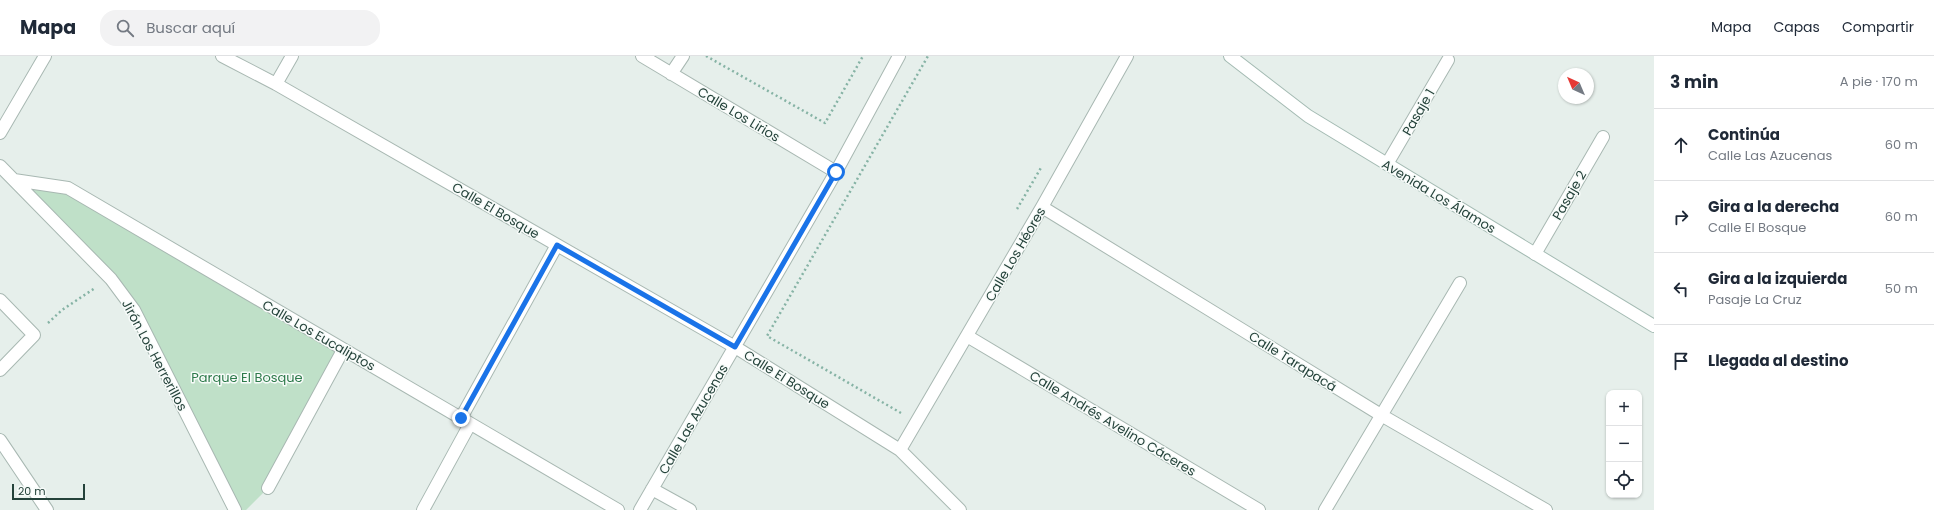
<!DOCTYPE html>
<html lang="es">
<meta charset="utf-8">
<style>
:root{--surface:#fff;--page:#f2f2f3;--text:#1f2937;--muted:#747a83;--line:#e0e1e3}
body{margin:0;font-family:Poppins,sans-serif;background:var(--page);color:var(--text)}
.controls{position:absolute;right:12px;bottom:12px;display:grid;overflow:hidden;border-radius:8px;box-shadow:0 1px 3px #0004}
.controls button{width:36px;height:36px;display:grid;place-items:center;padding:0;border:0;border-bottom:1px solid var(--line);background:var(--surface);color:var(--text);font:20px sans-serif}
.compass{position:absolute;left:1558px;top:12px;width:36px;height:36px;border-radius:50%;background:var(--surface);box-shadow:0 1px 3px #0004;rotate:316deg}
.scale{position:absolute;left:12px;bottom:10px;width:73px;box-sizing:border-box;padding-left:4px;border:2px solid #24423a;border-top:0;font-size:11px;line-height:14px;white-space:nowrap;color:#24423a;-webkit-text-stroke:3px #f7fbf9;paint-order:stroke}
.stop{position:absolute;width:12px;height:12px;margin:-9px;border:3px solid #1a73e8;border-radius:50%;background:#fff}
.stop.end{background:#1a73e8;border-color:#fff;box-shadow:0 1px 4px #0008}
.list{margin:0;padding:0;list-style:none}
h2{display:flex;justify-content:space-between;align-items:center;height:52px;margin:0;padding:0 16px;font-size:17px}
h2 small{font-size:13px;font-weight:400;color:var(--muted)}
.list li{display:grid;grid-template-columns:26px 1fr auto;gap:12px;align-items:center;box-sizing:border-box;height:72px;padding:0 16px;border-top:1px solid var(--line)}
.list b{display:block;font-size:15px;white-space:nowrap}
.list p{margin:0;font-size:13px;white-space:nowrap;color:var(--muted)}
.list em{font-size:13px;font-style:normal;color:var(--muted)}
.icon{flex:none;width:22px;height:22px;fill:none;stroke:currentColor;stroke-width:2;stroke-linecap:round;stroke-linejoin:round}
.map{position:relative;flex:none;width:1654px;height:454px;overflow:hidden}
header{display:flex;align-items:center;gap:24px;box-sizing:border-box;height:56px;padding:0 20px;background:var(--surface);border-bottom:1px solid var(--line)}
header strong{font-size:19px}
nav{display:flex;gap:22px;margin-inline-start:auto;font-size:14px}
.search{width:280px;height:36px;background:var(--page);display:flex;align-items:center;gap:10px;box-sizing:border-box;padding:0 14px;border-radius:16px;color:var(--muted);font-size:15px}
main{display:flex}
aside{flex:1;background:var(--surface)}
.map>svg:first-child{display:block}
.green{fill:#bfe0c8}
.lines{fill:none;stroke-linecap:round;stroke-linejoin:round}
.street-casing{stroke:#a8b8b2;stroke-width:14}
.secondary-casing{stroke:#a4bbb3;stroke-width:14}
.path{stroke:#86b3a5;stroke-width:2.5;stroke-dasharray:2 3;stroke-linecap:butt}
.street{stroke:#fff;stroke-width:12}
.secondary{stroke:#fff;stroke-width:12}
.route{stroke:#1a73e8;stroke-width:5}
.labels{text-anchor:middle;stroke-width:3;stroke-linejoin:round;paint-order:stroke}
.street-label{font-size:13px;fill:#24423a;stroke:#f7fbf9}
.park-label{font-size:13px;fill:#2d7a4b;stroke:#f7fbf9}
</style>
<header>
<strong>Mapa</strong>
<div class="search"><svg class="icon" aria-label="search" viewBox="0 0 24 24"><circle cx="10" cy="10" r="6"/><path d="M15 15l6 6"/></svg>Buscar aquí</div>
<nav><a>Mapa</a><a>Capas</a><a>Compartir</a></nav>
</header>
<main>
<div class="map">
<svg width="1654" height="454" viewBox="0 0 1654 454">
<rect width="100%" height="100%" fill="#e6efeb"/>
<!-- green -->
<path class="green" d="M14,124L68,132L343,294L268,432L246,454H235L134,254Z"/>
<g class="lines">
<defs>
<path id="street" d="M222,0L276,28L735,291L900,394L960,454
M642,0L836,116
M671,18L683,0
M276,28L292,0
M0,77L45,0
M1387,108L1448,4
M0,110L111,223L134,254L235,454
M14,124L68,132L618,454
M1042,151L1381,359L1546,454
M1535,198L1603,81
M0,244L34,279L0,314
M967,280L1259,454
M461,362L557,189
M0,384L47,454
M900,394L1042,151L1127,0
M268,432L343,294
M652,433L690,454
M423,454L470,368
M640,454L836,116L899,0
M1325,454L1460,227"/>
<path id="secondary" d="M1230,0L1308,60L1654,270"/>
</defs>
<!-- street casing -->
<use href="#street" class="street-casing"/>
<!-- secondary casing -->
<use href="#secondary" class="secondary-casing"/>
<!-- path -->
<path class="path" d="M706,0L825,67L863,0
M1017,153L1042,110
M48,267L62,254L95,232
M901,357L767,280L928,0"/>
<!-- street -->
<use href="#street" class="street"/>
<!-- secondary -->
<use href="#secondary" class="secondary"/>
</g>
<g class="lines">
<!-- route -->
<path class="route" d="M461,362L557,189L735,291L836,116"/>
</g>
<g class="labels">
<!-- street labels -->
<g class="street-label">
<text transform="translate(1418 56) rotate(-60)" y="5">Pasaje 1</text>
<text transform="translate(739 58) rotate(31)" y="5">Calle Los Lirios</text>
<text transform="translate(1569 139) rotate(-60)" y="5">Pasaje 2</text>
<text transform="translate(1439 140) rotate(31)" y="5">Avenida Los Álamos</text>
<text transform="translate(496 154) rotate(30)" y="5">Calle El Bosque</text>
<text transform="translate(1015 198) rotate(-60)" y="5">Calle Los Héores</text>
<text transform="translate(319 279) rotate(30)" y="5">Calle Los Eucaliptos</text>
<text transform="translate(155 299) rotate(62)" y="5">Jirón Los Herrerillos</text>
<text transform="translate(1293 305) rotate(32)" y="5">Calle Tarapacá</text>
<text transform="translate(787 323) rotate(32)" y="5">Calle El Bosque</text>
<text transform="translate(693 363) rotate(-60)" y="5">Calle Las Azucenas</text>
<text transform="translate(1113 367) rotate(31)" y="5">Calle Andrés Avelino Cáceres</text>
</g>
<!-- park labels -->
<g class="park-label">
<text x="247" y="326">Parque El Bosque</text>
</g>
</g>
</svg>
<div class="controls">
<button>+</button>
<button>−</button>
<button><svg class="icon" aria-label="locate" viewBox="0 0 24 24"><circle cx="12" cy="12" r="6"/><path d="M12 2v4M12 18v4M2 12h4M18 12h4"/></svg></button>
</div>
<svg class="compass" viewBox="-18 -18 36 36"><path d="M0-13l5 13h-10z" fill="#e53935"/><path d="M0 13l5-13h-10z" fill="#747a83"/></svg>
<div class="scale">20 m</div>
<div class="stop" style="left:836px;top:116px"></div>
<div class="stop end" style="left:461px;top:362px"></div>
</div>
<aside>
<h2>3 min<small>A pie · 170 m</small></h2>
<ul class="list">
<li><svg class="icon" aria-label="ahead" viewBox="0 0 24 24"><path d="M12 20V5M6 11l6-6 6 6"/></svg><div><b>Continúa</b><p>Calle Las Azucenas</p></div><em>60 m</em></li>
<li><svg class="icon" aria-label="right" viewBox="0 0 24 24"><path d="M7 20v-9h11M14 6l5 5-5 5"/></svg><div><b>Gira a la derecha</b><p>Calle El Bosque</p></div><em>60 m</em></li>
<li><svg class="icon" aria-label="left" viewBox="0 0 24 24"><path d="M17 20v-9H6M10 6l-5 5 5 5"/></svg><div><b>Gira a la izquierda</b><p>Pasaje La Cruz</p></div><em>50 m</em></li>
<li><svg class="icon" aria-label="arrive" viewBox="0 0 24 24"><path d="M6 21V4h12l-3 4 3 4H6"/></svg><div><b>Llegada al destino</b></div></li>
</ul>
</aside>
</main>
